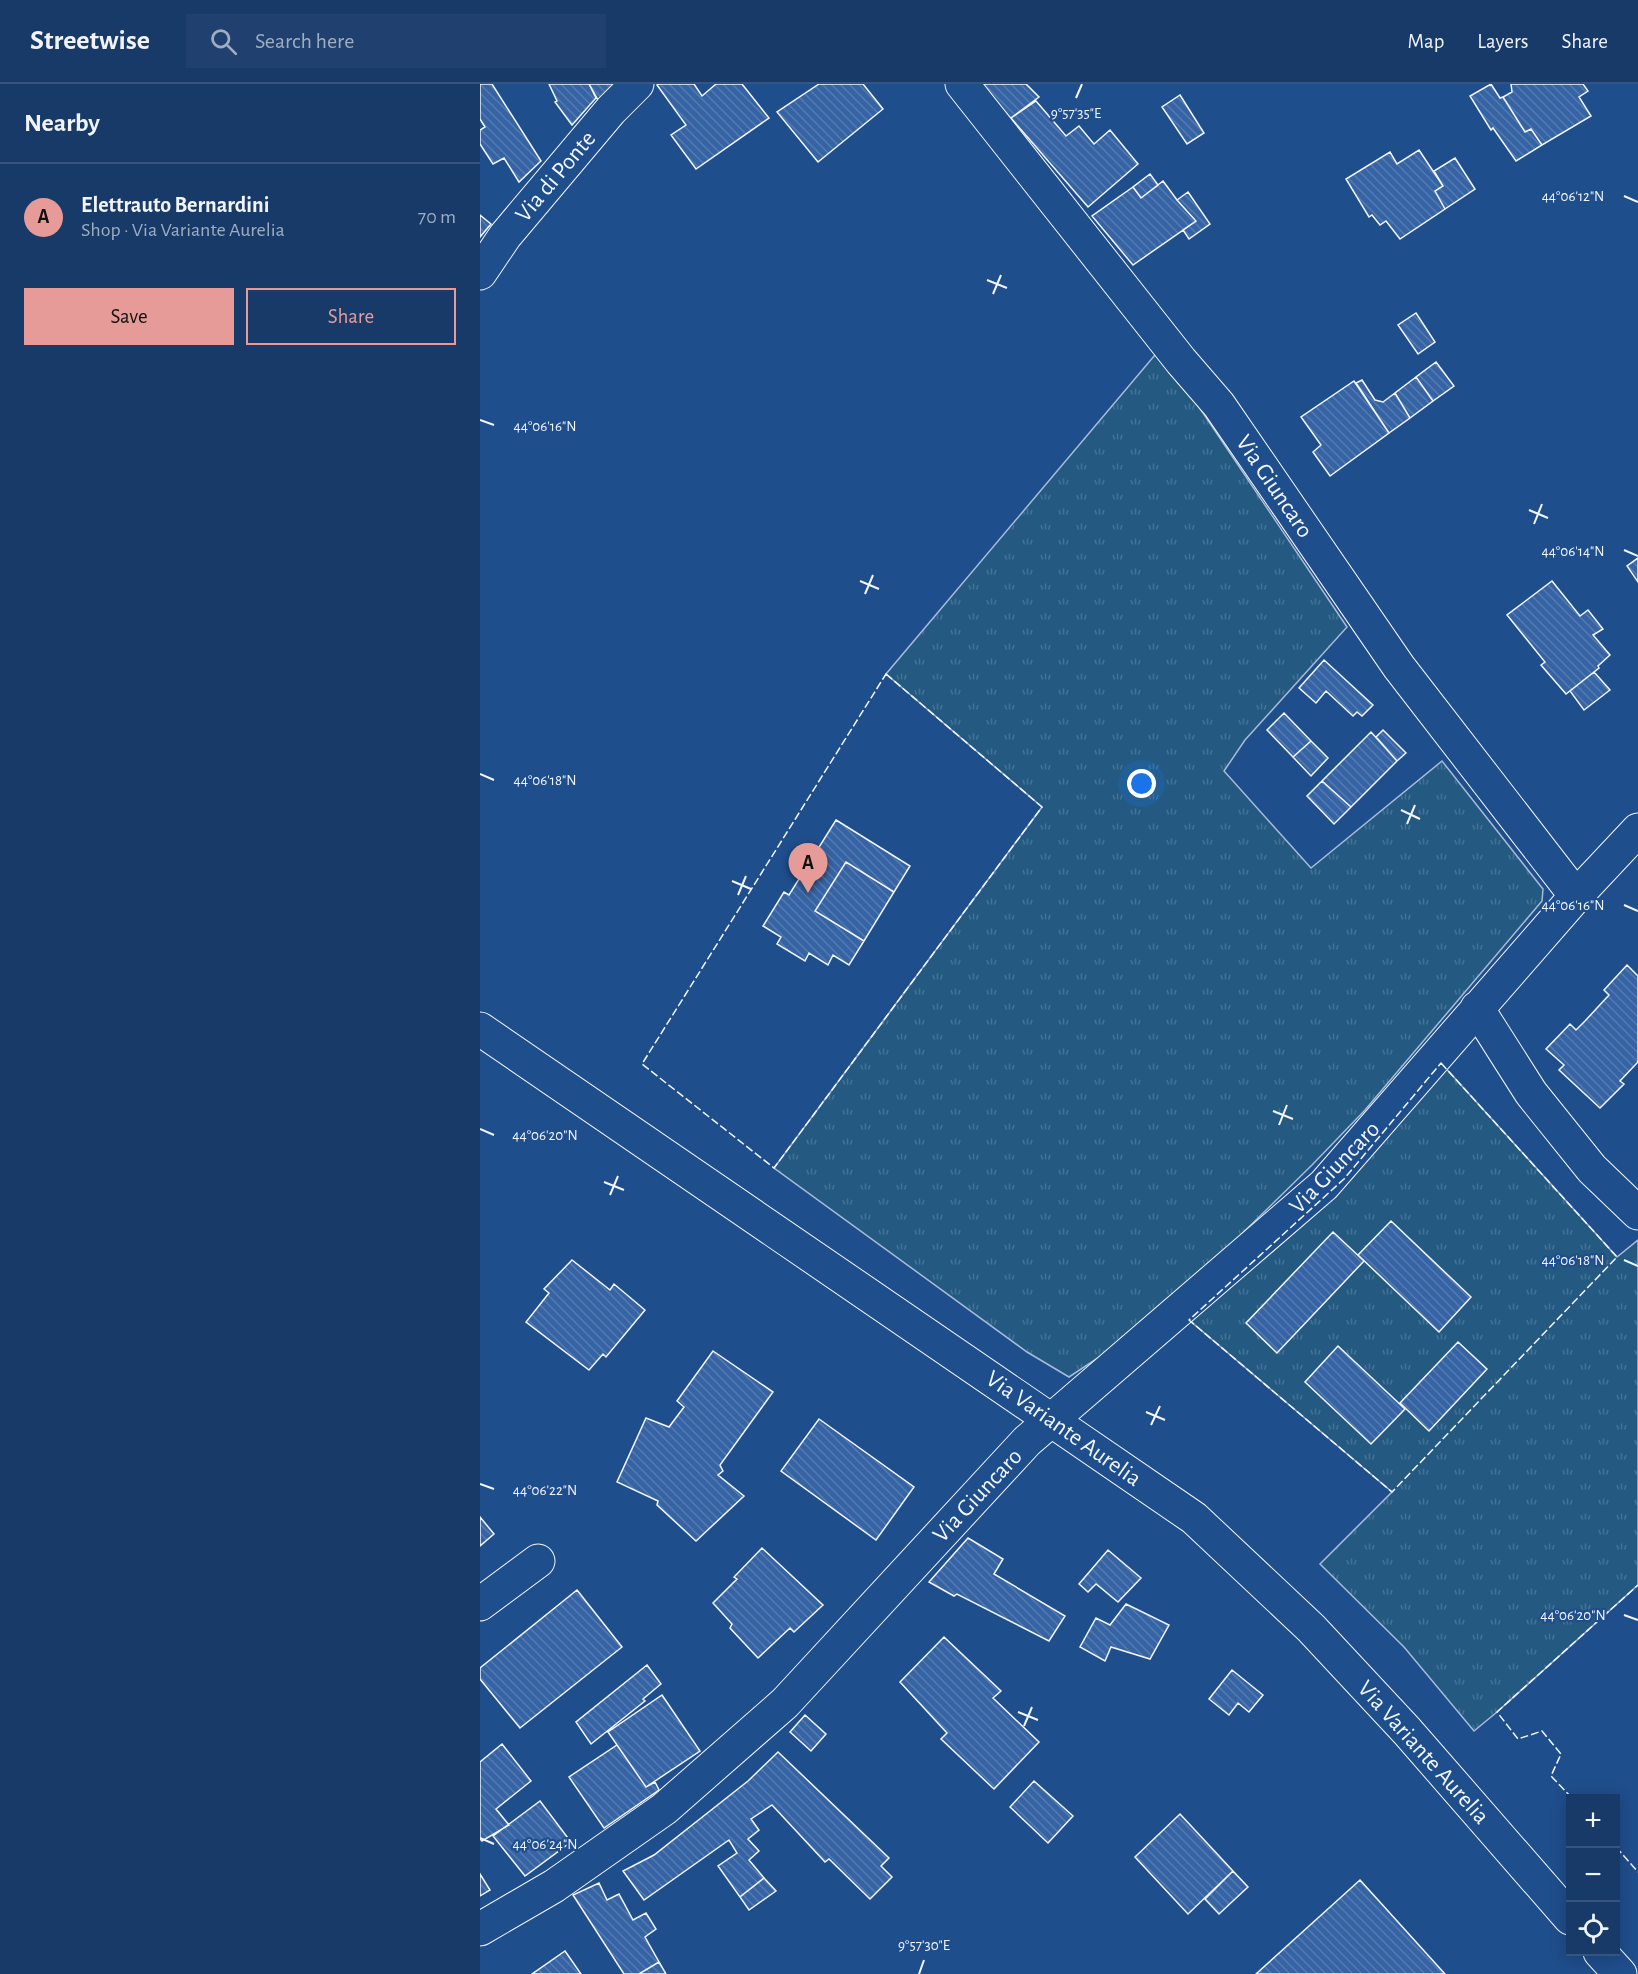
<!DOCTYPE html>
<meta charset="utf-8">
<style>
:root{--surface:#173a69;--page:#20416f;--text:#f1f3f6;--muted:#9eadc0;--line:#36547d;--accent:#e69b98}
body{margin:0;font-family:"Alegreya Sans",sans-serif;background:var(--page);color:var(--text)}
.controls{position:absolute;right:18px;bottom:18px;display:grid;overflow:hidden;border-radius:0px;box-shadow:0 3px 15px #0003}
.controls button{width:54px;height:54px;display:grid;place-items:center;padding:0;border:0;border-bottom:2px solid var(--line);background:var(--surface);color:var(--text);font:30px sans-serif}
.you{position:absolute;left:662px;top:700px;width:21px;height:21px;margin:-15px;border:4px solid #fff;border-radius:50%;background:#1a73e8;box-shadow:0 0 0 9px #1a73e833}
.badge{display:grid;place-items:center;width:39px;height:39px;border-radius:50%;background:var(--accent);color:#111;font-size:20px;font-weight:700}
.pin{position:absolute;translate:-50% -50px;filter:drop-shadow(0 2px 3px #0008)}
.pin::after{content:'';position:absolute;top:32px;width:21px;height:18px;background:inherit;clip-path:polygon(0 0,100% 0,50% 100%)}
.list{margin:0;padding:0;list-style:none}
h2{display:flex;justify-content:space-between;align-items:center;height:78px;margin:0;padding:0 24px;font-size:26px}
h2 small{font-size:20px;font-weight:400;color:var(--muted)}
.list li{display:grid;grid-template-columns:39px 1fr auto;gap:18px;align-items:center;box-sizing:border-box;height:108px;padding:0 24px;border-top:2px solid var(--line)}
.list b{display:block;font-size:22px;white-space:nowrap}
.list p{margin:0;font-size:20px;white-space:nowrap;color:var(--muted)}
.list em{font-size:20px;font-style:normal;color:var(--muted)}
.actions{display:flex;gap:12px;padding:18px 24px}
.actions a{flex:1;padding:14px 0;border:2px solid var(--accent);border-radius:0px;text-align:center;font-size:21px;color:var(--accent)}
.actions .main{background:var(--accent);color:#111}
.icon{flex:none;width:33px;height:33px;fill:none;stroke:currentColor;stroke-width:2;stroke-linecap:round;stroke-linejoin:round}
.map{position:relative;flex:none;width:1158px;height:1890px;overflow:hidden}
header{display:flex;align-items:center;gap:36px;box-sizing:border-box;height:84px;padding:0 30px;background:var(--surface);border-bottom:2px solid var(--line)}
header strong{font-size:28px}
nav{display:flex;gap:33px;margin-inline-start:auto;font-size:21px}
.search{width:420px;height:54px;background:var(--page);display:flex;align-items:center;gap:15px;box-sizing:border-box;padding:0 21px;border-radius:0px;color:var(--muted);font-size:22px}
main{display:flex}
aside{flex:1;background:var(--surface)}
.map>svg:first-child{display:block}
.grass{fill:url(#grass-tufts);stroke:#a8bbd7;stroke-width:1.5}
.building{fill:url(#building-back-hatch);stroke:#f2f6ff;stroke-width:1.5}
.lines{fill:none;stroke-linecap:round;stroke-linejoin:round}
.minor-casing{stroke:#f2f6ff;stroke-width:35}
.major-casing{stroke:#f2f6ff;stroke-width:35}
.minor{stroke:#1f4e8c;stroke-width:33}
.major{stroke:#1f4e8c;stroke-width:33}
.fence{stroke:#f2f6ff;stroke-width:1.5;stroke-dasharray:8 3;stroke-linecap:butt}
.ticks{fill:none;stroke:#f2f6ff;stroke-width:2}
.labels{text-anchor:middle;stroke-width:4.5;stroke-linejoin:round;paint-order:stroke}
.street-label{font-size:24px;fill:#f2f6ff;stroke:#1f4e8c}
.ticks-label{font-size:15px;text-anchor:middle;fill:#f2f6ff;stroke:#1f4e8c;stroke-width:4.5;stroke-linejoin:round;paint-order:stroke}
</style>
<header>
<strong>Streetwise</strong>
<div class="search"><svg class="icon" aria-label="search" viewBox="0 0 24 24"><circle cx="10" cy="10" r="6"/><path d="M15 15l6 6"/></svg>Search here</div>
<nav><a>Map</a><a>Layers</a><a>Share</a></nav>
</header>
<main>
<aside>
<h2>Nearby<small></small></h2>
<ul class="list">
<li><span class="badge">A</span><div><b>Elettrauto Bernardini</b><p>Shop · Via Variante Aurelia</p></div><em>70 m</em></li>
</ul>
<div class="actions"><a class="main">Save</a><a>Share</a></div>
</aside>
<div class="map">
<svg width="1158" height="1890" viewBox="0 0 1158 1890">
<defs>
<pattern id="grass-tufts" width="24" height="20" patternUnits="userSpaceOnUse" patternTransform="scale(1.5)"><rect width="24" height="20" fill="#245a82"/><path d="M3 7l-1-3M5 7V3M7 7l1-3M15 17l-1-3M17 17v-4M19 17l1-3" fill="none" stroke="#447295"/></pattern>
<pattern id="building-back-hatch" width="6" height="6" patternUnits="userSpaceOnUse" patternTransform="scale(1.5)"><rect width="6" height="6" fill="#3563a3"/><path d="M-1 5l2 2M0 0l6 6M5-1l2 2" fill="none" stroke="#537ab1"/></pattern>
</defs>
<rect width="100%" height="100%" fill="#1f4e8c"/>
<!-- grass -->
<path class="grass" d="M680,265L867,543L765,656L744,687L831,784L962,677L1063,805L1062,817L885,1026L832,1081L721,1190L624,1270L589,1293L547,1268L294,1084L562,723L406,590Z
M961,979L1137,1173L1158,1156V1501L1017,1628L994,1647L924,1563L840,1480L912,1408L709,1236Z"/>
<!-- building -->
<path class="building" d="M0,0H12L61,77L39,98L24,74L13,80L0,60V46L5,43L0,35Z
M69,0H109L116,14L92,41L75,18L77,17Z
M109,0H137L118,16Z
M179,0H214L222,12L236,0H262L289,34L216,85L191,51L206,41L177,1Z
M339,0H383L403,25L338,78L297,28Z
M505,0H546L559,13L531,34L499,6Z
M1011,0L1020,14L1023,13L1045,48L1051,45L1062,61L1036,77L1013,44L1011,46L990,12Z
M1031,0H1103L1108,7L1099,13L1111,32L1062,61L1051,45L1045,48L1023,13L1032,8Z
M700,11L724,49L707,60L682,23Z
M556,17L586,52L599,42L614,60L630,46L658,80L608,123L531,34Z
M939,66L963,102L955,107L965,125L920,155L906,137L900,141L892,131L889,133L866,95L910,68L917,80Z
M975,74L995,105L965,125L955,107L963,102L954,87Z
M670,90L678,101L661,114L653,103Z
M683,97L697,116L716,137L653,181L612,132L653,103L661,114Z
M708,108L730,140L709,155L703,146L716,137L697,116Z
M0,131L11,140L0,153Z
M936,229L955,258L938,270L918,241Z
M956,278L974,302L953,317L936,293Z
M936,293L953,317L930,334L915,309Z
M882,296L895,316L903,318L915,309L930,334L909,349L876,299Z
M874,297L909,349L850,392L833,368L841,361L821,333Z
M1158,474V498L1147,482Z
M1072,497L1100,532L1108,526L1123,545L1113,551L1130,571L1118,582L1119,584L1086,610L1061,581L1065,578L1027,531Z
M844,576L893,621L882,632L877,628L873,632L846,607L836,619L819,604Z
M1114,588L1130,606L1104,626L1090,607Z
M804,629L831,657L813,673L787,646Z
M903,646L926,669L917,677L896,653Z
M891,648L917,677L871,723L842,697Z
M831,657L848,674L831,692L813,673Z
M842,697L871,723L854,740L827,712Z
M356,736L430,782L414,808L366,778L335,827L384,857L369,881L353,871L348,881L329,869L325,877L297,860L301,853L283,842L304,808L309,811Z
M366,778L414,808L384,857L335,827Z
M1147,881L1158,892V978L1140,997L1144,1000L1120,1024L1079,986L1084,981L1066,965L1090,940L1096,946L1105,937L1129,911L1124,906Z
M911,1137L991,1213L959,1248L878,1171Z
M853,1148L884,1177L797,1269L766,1239Z
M92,1176L130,1206L134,1200L165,1226L126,1273L123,1270L109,1286L46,1238L69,1209L64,1205Z
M978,1258L1007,1285L949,1347L920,1319Z
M858,1262L925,1325L891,1360L825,1298Z
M233,1267L293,1308L240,1381L243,1387L238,1391L264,1412L216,1457L177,1421L178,1417L137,1398L166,1334L189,1343L204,1323L197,1317Z
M339,1335L434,1403L396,1456L301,1387Z
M0,1433L14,1450L0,1462Z
M488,1454L523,1475L514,1490L585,1532L569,1557L477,1510L474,1512L449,1498Z
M282,1464L343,1521L314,1548L310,1544L278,1574L250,1544L252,1540L233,1519L257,1495L254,1493Z
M628,1466L661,1494L638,1518L616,1500L608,1508L599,1500Z
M97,1506L142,1563L40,1644L0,1595V1584Z
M646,1520L689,1541L670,1575L631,1563L625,1577L600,1563L616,1534L630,1541Z
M464,1553L521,1607L513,1614L559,1658L514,1705L461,1655L467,1649L420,1598Z
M167,1581L181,1600L163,1615L165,1617L111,1660L96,1638Z
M752,1586L783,1611L769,1628L758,1619L749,1631L729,1615Z
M182,1611L220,1667L166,1703L128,1648Z
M325,1631L346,1650L331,1667L310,1648Z
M22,1660L51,1697L16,1725L29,1741L2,1757L0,1755V1678Z
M137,1661L166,1703L175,1698L179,1706L124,1744L89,1693Z
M298,1668L409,1774L401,1782L412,1793L390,1815L349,1775L345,1778L292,1721L271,1735L279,1746L268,1755L279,1767L269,1776L284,1794L260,1813L238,1782L257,1769L249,1756L164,1816L143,1787L174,1771L268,1697Z
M554,1697L593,1732L568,1759L530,1723Z
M60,1717L91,1758L45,1792L13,1752Z
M700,1730L753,1787L708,1830L655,1773Z
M753,1787L768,1803L739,1830L725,1815Z
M0,1790L10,1806L0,1812Z
M284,1794L296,1807L269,1826L260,1813Z
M880,1796L965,1890H776Z
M119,1799L127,1816L139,1810L153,1836L166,1829L176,1845L165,1853L179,1878L159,1890H144L93,1811Z
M85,1867L101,1890H52Z
M179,1878L186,1890H159Z"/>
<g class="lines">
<defs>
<path id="minor" d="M0,189L25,152L131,26L157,0
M1096,812L1158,746
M997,924L1051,1009L1112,1085L1158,1129
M0,1520L58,1477
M0,1845L74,1802L184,1725L305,1619L547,1357L844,1101L1096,812L919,583L739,321L701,277L482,0"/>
<path id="major" d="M0,945L714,1434L831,1544L927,1647L1090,1834
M1120,1868L1140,1890"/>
</defs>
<!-- minor casing -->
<use href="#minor" class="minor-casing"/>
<!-- major casing -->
<use href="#major" class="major-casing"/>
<!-- minor -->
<use href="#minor" class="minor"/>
<!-- major -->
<use href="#major" class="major"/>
<!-- fence -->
<path class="fence" d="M406,590L562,723L294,1084L162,980Z
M961,979L1137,1173L912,1408L709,1236L864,1095Z
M1092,1714L1071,1692L1081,1670L1062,1647L1038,1655L1017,1628L1158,1501
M1136,1763L1158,1788"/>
</g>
<!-- ticks -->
<path class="ticks" d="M596,14L602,0M1144,112L1158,118M507,196L527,204M513,210L521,191M0,336L14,341M1049,426L1068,434M1054,440L1062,420M1144,466L1158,472M380,497L399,505M385,510L393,491M0,690L14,696M921,726L940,735M927,740L935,721M252,797L271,805M258,811L266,792M1144,821L1158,827M793,1027L813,1035M799,1041L807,1021M0,1045L14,1051M124,1098L144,1106M130,1111L138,1092M1144,1176L1158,1182M666,1328L685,1336M671,1341L680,1322M0,1400L14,1405M1144,1531L1158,1536M538,1628L558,1636M544,1642L552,1623M0,1754L14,1760M439,1890L444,1876"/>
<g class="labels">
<!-- street labels -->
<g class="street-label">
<text transform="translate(75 92) rotate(-50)" y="8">Via di Ponte</text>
<text transform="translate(795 402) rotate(56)" y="8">Via Giuncaro</text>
<text transform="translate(854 1083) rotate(-46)" y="8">Via Giuncaro</text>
<text transform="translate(584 1344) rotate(35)" y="8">Via Variante Aurelia</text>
<text transform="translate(497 1411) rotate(-47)" y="8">Via Giuncaro</text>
<text transform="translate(944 1668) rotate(48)" y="8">Via Variante Aurelia</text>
</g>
</g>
<g class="ticks-label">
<text x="596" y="34">9°57'35"E</text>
<text x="1093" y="117">44°06'12"N</text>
<text x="65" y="347">44°06'16"N</text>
<text x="1093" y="472">44°06'14"N</text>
<text x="65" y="701">44°06'18"N</text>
<text x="1093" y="826">44°06'16"N</text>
<text x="65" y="1056">44°06'20"N</text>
<text x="1093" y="1181">44°06'18"N</text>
<text x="65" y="1411">44°06'22"N</text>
<text x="1093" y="1536">44°06'20"N</text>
<text x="65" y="1765">44°06'24"N</text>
<text x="444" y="1866">9°57'30"E</text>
</g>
</svg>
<div class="controls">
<button>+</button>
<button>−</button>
<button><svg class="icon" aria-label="locate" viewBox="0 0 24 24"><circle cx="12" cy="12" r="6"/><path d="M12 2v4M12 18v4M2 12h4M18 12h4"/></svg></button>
</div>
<div class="you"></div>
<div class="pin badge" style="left:328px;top:809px">A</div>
</div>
</main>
